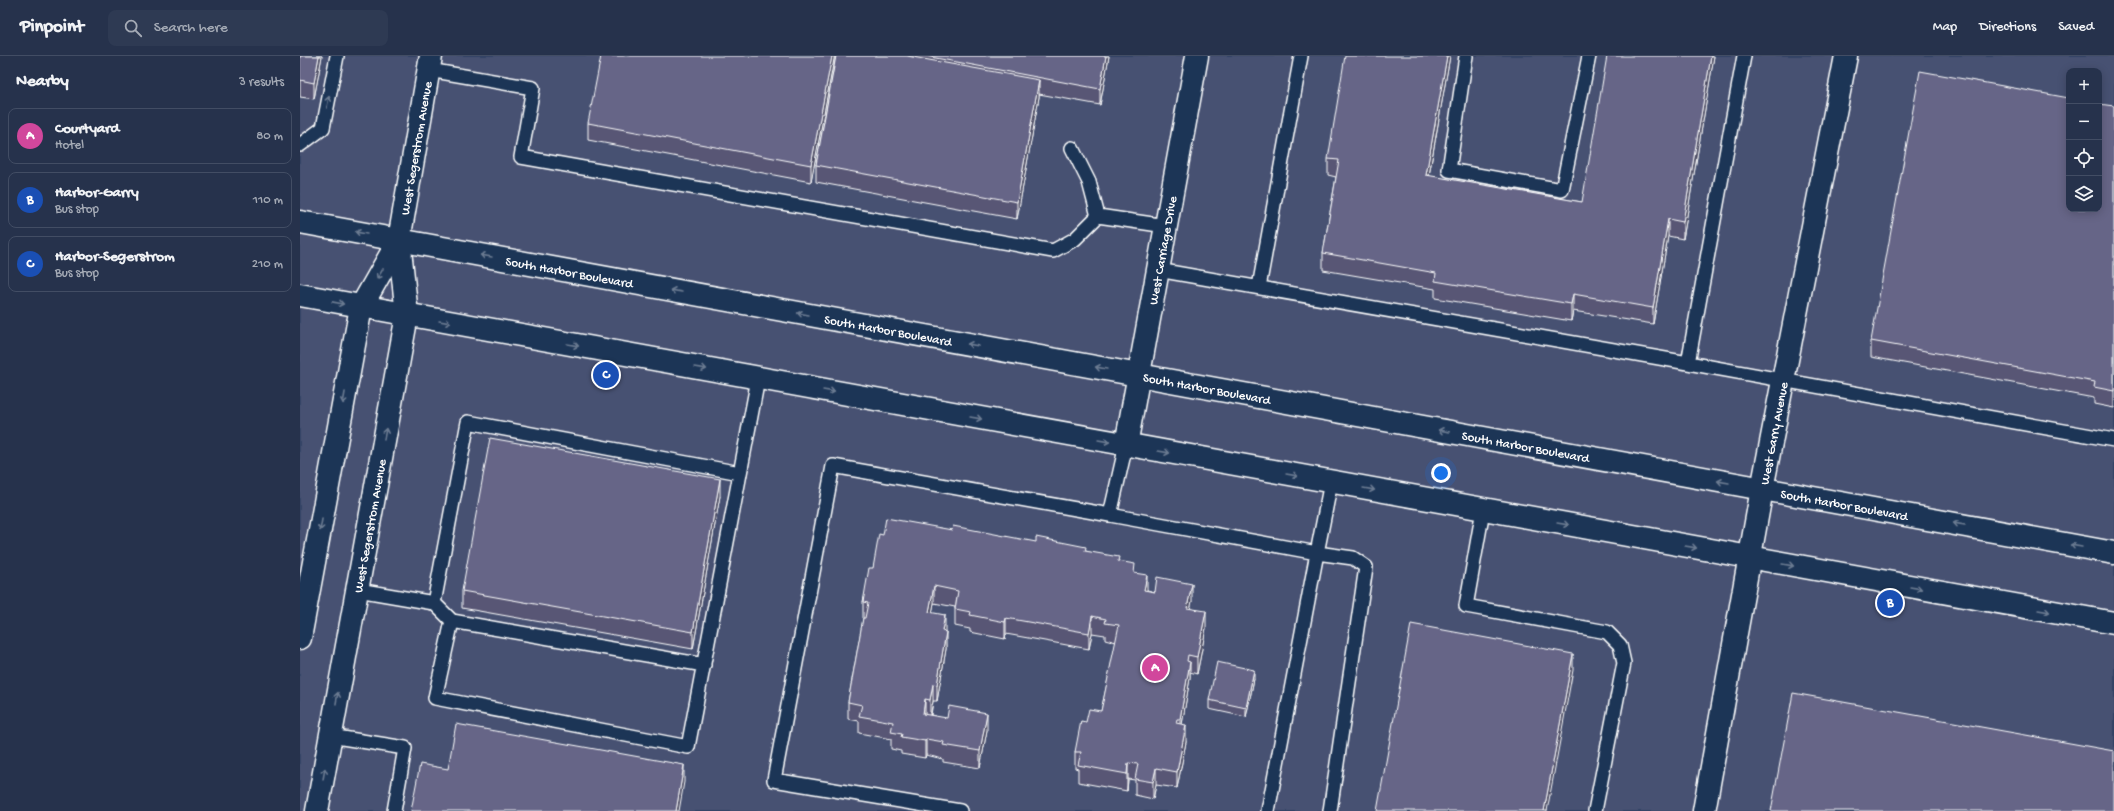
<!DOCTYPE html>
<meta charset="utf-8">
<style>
:root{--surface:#26324c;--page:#2e3a53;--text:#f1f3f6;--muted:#a4aab5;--line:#424d64;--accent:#d6ab8b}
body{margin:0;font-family:"Gochi Hand",sans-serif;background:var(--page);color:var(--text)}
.controls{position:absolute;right:12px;top:12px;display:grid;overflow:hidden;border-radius:8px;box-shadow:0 2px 10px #0003}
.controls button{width:36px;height:36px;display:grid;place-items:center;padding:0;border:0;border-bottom:1px solid var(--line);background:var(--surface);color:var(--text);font:20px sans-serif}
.you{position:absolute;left:1141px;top:417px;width:14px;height:14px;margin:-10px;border:3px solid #fff;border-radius:50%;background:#1a73e8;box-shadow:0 0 0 6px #1a73e833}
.badge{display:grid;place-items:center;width:26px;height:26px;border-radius:50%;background:var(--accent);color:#fff;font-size:13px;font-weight:700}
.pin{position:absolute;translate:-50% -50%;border:2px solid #fff;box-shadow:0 1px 4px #0006}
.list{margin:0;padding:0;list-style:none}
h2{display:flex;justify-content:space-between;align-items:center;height:52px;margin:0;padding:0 16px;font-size:17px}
h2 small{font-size:13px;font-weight:400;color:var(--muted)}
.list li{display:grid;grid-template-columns:26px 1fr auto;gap:12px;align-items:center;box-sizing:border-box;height:56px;margin:0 8px 8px;padding:0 8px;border:1px solid var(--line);border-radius:8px}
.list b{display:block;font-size:15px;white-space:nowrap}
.list p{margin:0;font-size:13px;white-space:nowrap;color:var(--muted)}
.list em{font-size:13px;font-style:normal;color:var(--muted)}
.icon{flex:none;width:22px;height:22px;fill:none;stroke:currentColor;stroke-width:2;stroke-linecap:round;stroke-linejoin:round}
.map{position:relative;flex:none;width:1814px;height:755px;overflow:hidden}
header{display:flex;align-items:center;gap:24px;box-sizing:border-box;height:56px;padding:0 20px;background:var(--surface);border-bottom:1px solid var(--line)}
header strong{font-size:19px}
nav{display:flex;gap:22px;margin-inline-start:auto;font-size:14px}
.search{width:280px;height:36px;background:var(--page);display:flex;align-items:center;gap:10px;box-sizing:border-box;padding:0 14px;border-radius:8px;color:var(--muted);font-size:15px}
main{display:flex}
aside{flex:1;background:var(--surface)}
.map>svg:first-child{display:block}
.built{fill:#465172;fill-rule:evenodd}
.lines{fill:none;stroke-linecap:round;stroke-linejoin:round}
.lane-casing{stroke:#fff;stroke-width:16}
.street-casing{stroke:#fff;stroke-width:25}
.secondary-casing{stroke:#fff;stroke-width:25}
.primary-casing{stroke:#fff;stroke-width:25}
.lane{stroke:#1d3557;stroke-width:13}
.street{stroke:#1d3557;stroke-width:22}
.secondary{stroke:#1d3557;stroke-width:22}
.primary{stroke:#1d3557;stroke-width:22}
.wall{fill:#585774;stroke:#fff}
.shaded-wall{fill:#47475e;stroke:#fff}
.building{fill:#666587;stroke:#fff}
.oneway{stroke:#6c7c92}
.labels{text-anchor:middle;stroke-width:3;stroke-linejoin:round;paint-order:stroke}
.street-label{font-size:13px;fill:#fff;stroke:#1d3557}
</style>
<header>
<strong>Pinpoint</strong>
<div class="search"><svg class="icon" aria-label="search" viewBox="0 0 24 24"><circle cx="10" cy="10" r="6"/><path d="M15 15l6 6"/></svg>Search here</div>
<nav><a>Map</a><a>Directions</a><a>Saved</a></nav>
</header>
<main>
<aside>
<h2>Nearby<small>3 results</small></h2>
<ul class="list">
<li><span class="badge" style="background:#d1479c">A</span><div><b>Courtyard</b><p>Hotel</p></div><em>80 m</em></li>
<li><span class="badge" style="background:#1a4fb4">B</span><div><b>Harbor-Garry</b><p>Bus stop</p></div><em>110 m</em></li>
<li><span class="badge" style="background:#1a4fb4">C</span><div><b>Harbor-Segerstrom</b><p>Bus stop</p></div><em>210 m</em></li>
</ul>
</aside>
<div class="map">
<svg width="1814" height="755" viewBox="0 0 1814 755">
<rect width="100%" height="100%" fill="#334365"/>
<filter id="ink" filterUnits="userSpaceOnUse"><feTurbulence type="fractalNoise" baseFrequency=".025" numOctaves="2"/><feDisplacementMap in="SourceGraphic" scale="8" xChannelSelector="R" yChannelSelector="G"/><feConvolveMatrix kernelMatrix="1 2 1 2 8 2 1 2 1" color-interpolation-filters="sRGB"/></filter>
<g filter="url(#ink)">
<!-- built -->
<path class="built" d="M0,0H1814V755H0ZM1769,15H1799V153H1769Z"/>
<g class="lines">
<defs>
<path id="lane" d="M1166,0L1149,114L1262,134L1289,0
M129,14L233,32L221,101L753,195L775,183L798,160L866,170
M0,89L23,72L37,0
M772,92L789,126L798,160
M858,214L1388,307L1814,384
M959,231L1001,0
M1388,307L1444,0
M1183,454L1166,550L1307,576L1320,589L1324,607L1295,755
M810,459L1017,497L1031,426
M58,534L134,547L152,565L135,642L388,691L458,323
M134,547L168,366L440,417
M152,565L404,609
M30,680L105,692L94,755
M660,755L474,724L533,410L810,459L826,389
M968,755L1017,497L1053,502L1066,511L1030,755"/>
<g id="street">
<path id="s1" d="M826,389L897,0"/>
<path id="s2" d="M1404,755L1462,433L1546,0"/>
</g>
<g id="secondary">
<path d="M0,582L61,251L99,184"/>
<path id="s3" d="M17,755L107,259L99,184L131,0"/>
</g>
<g id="primary">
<path id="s4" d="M0,166L1814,497"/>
<path d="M0,239L1814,567"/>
</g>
</defs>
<!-- lane casing -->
<use href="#lane" class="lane-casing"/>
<!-- street casing -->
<use href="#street" class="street-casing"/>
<!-- secondary casing -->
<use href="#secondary" class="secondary-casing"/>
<!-- primary casing -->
<use href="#primary" class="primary-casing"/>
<!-- lane -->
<use href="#lane" class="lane"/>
<!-- street -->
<use href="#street" class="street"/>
<!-- secondary -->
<use href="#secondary" class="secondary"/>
<!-- primary -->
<use href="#primary" class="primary"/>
</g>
<!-- wall -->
<path class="wall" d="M0,0H22L14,43L0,41Z
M534,0V3L511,126L288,84V67Z
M536,0H809L800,49L739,38V41L717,163L516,126V109Z
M1150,0L1129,120L1282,146L1414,0L1383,183L1368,180L1353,268L1273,255L1271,265L1135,242V233L1023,214V197L1036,121L1028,119V103Z
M1814,50V352L1794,348V342L1571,301V285Z
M420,440L393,593L162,552V535Z
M652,474L786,495L819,505L835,517L847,534L892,545L890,552L906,572L897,618L890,616V622L882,668L886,686L877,732L856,729L853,743L835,739V724L828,723L827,735L778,726V713L775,712V696L786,666L801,655L816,586L805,583V579L792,577L789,593L706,578L705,583L670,576V573L655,570V551L634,547L632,557L645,576L646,593L637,645H633L631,659L687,674L680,712L643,706V703L626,699L625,702L601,698V695L591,693V683L559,677V665L548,663V646L563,563V546L583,479Z
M954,623L946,661L909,653V644Z"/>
<!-- shaded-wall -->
<path class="shaded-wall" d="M19,0H22L14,43V27Z
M532,0H534V3L511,126V109Z
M806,0H809L800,49V33Z
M1147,0H1150L1126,136V119Z
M1411,0H1414L1383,183V166Z
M739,24V41L717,163V146Z
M1368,163V180L1353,268V252Z
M1273,238V255L1271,265V248Z
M420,423V440L393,593V576Z
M847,519V536L844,534Z
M892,528V545L887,569V552Z
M634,530V547L629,573V556Z
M906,555V572L897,618V601Z
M645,559V576L642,575Z
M792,560V577L789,593V577Z
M706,562V578L705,583V566Z
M646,576V593L637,645V629Z
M1273,598V614L1247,755H1244Z
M890,606V622L880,680V663Z
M954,614V623L946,661V652Z
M633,628V645L630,661V644Z
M625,643V660L623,658Z
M687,657V674L680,712V695Z
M886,669V686L877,732V716Z
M626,683V699L625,702V685Z
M828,707V723L827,735V718Z
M384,709V726L379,755H376Z
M856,712V729L853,743V726Z"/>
<!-- building -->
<path class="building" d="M0,0H19L14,27L0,24Z
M301,0H532L511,109L288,67Z
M536,0H607L739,24L717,146L516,109Z
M625,0H806L800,33Z
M1045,0H1147L1126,119L1282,146L1307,0H1411L1383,166L1368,163L1353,252L1273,238L1271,248L1135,225L1136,217L1023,197L1039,104L1028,103Z
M1620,15L1769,42V153H1799V48L1814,50V335L1794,331L1795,326L1571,285Z
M190,382L420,423L393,576L162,535Z
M586,462L652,474L653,470L736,486V481L786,491L785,495L819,501L818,505L835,508L834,517L847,519L844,534L855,536L857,521L892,528L887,552L906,555L897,601L888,599L887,605L890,606L880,663H877L876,667L886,669L877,716L856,712L853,726L835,723L838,708L828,707L827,718L778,709L781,696H775L781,665L786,666L789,653L801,655L819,569L805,567L806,563L792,560L789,577L706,562L705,566L670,559L671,556L655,553L658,535L634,530L629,556L645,559L642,575L646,576L637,629L633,628L630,644L625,643L623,658L647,662L649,650L687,657L680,695L643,689L644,686L626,683L625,685L601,681L602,678L591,676L593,666L559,660L562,649L548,646L563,562H565L568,547L563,546L569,512H573L579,478L583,479Z
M1111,568L1273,598L1244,755H1077Z
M917,606L954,614L946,652L909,644Z
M1493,637L1814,695V755H1471Z
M156,668L384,709L376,755H111L120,708L148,713Z"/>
<!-- one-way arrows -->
<defs><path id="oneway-shaft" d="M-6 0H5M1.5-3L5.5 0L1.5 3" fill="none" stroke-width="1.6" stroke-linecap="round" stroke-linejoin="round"/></defs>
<g class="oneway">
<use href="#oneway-shaft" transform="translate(28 46) rotate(-79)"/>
<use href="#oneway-shaft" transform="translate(61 177) rotate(-170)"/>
<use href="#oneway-shaft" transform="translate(186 200) rotate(-170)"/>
<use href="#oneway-shaft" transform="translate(80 218) rotate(120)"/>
<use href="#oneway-shaft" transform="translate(376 235) rotate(-170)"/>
<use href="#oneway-shaft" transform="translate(38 247) rotate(11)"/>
<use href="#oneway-shaft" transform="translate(503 258) rotate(-170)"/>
<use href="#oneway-shaft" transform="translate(145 266) rotate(10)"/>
<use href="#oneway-shaft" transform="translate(273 289) rotate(10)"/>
<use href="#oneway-shaft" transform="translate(673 289) rotate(-170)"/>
<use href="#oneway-shaft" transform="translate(401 312) rotate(10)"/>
<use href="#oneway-shaft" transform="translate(801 312) rotate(-170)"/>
<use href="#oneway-shaft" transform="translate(529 335) rotate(10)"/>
<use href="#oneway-shaft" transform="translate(44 342) rotate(100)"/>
<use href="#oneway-shaft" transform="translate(676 362) rotate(10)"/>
<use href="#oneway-shaft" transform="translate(1144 375) rotate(-170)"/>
<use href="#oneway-shaft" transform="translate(85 378) rotate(-80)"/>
<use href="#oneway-shaft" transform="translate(804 385) rotate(10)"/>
<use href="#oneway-shaft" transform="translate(864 396) rotate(10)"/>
<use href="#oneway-shaft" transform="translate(992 419) rotate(10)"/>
<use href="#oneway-shaft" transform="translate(1423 426) rotate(-170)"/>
<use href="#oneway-shaft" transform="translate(1069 433) rotate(10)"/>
<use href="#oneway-shaft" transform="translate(1263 468) rotate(10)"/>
<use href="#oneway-shaft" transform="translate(1659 468) rotate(-170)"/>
<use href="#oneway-shaft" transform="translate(21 469) rotate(100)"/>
<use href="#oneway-shaft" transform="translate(1776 490) rotate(-170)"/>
<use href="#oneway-shaft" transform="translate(1391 491) rotate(10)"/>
<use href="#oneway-shaft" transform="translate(1488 509) rotate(10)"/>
<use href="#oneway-shaft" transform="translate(1616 532) rotate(10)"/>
<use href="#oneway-shaft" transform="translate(1744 555) rotate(10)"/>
<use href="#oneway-shaft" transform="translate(37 642) rotate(-80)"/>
<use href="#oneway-shaft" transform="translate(24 718) rotate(-80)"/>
</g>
</g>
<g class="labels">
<!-- street labels -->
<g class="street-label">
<text dy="5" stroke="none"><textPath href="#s3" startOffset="673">West Segerstrom Avenue</textPath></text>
<text dy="5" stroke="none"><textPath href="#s1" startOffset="198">West Carriage Drive</textPath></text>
<text dy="5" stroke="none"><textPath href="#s4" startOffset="274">South Harbor Boulevard</textPath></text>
<text dy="5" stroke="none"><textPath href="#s4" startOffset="598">South Harbor Boulevard</textPath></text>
<text dy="5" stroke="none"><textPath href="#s4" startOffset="922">South Harbor Boulevard</textPath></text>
<text dy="5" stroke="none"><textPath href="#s2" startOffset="384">West Garry Avenue</textPath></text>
<text dy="5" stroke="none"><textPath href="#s4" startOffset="1246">South Harbor Boulevard</textPath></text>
<text dy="5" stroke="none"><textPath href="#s4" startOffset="1570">South Harbor Boulevard</textPath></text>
<text dy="5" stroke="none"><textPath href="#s3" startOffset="290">West Segerstrom Avenue</textPath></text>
</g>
</g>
</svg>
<div class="controls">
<button>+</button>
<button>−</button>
<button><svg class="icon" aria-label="locate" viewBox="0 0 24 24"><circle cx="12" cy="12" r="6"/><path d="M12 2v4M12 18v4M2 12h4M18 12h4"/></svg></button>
<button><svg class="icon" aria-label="layers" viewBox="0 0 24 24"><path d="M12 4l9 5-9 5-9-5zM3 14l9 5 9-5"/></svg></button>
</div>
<div class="you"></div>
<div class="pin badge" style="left:855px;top:612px;background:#d1479c">A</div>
<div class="pin badge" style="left:1590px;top:547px;background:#1a4fb4">B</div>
<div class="pin badge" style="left:306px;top:319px;background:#1a4fb4">C</div>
</div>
</main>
